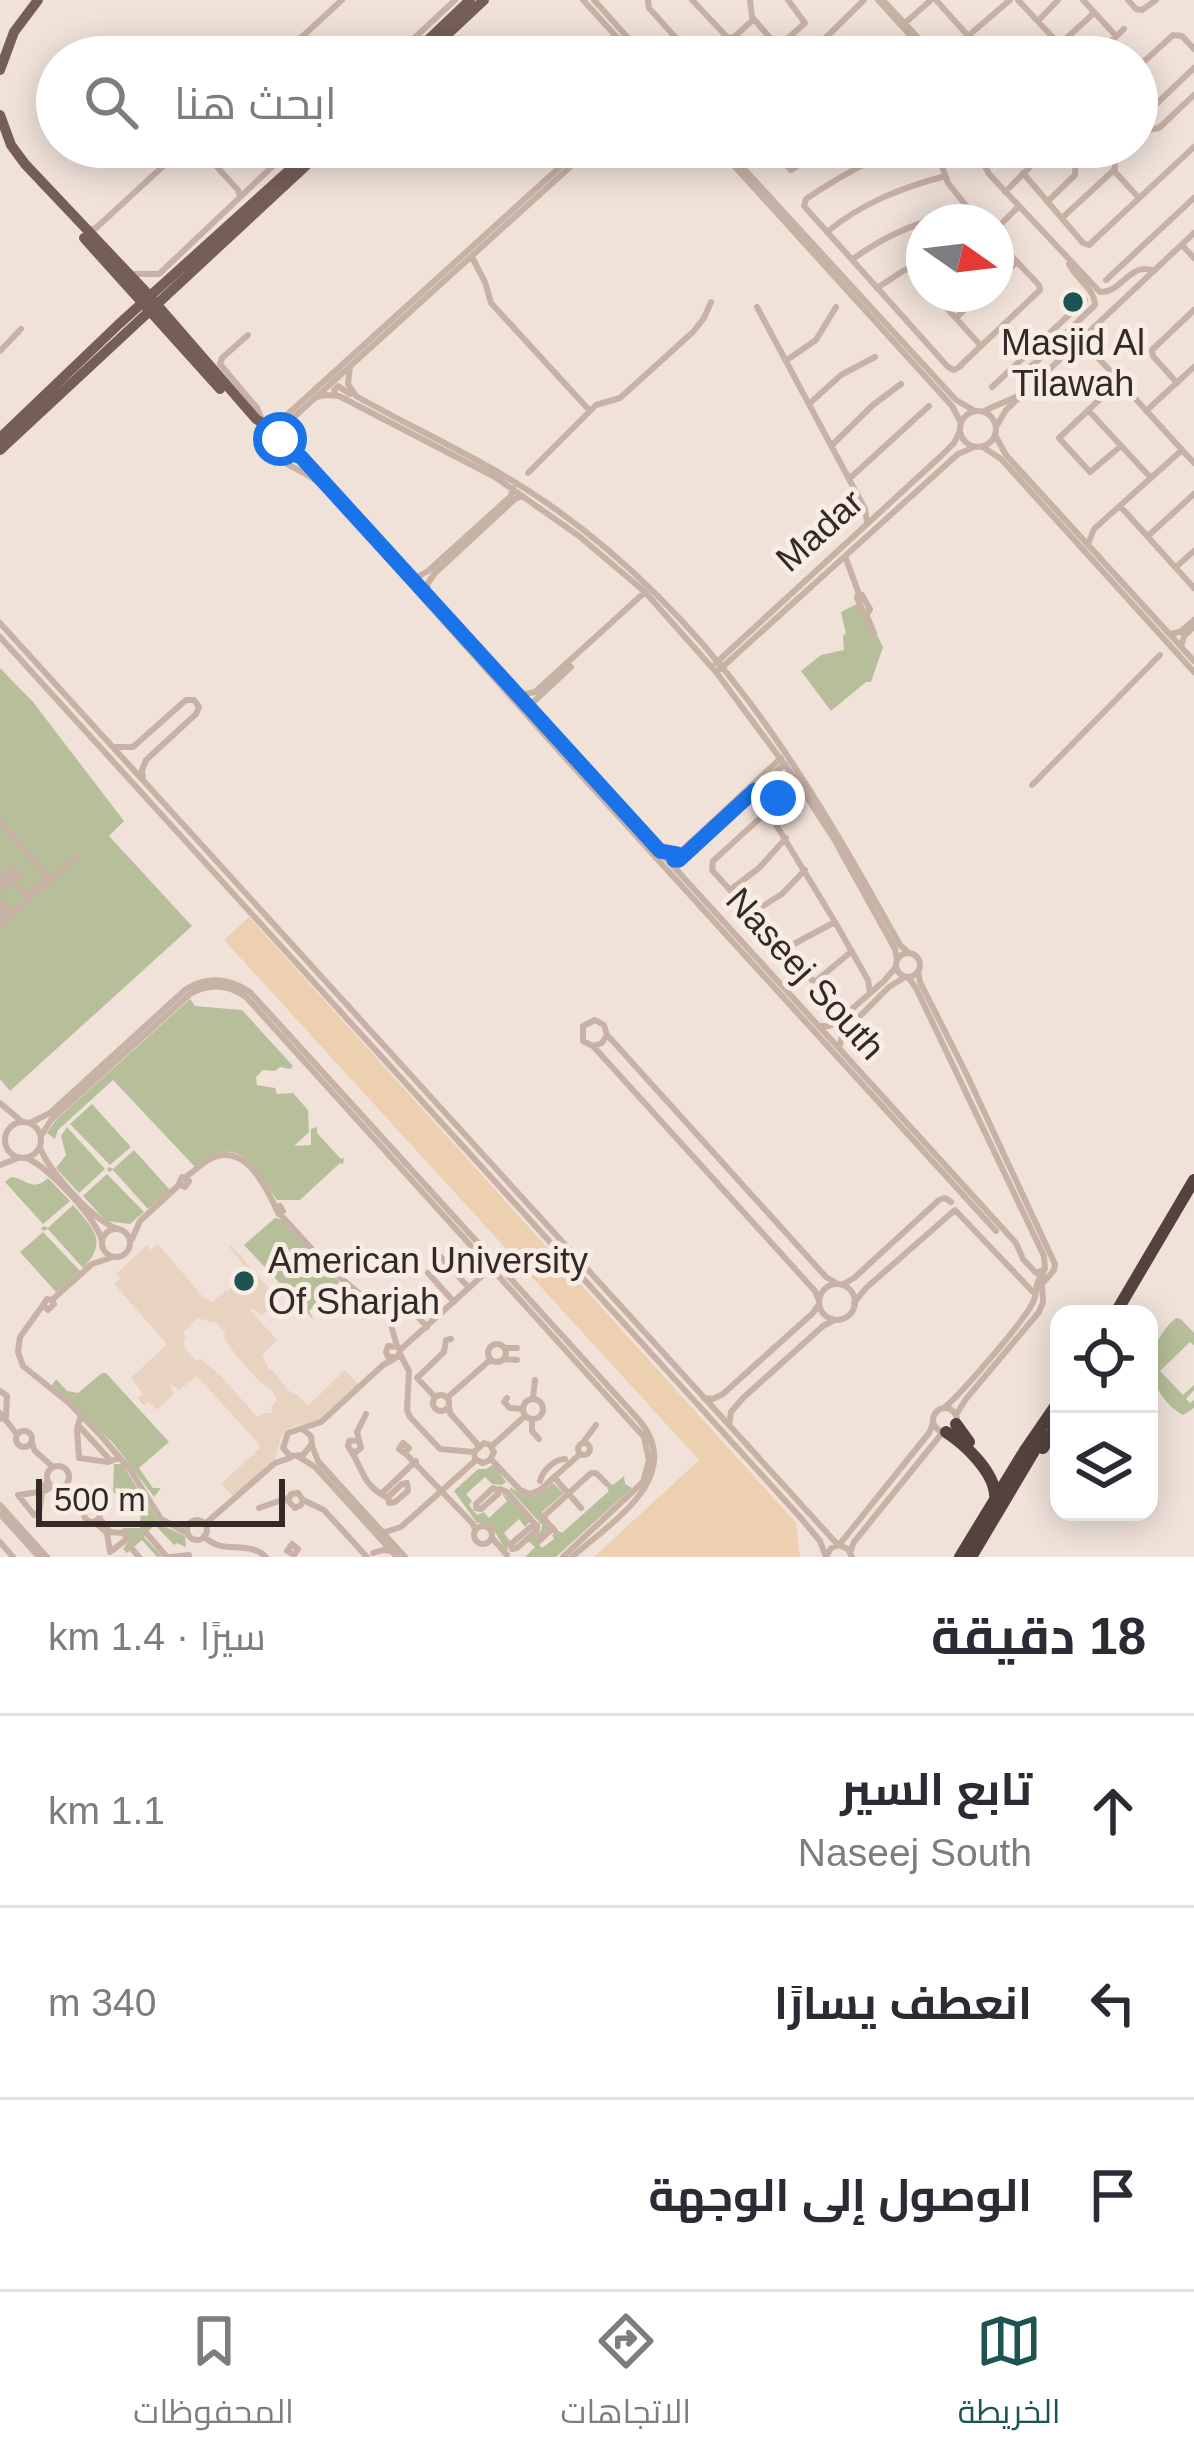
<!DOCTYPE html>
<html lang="ar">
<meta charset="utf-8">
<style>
:root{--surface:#fff;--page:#f2f2f3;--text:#2b2b33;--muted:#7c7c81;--line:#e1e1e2;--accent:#1d5451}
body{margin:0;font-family:Arial,Cairo,sans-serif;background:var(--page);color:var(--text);direction:rtl}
.controls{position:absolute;right:36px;bottom:36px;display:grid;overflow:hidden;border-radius:24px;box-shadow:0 6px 30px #0003}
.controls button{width:108px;height:108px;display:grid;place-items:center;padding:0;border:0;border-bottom:3px solid var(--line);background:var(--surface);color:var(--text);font:60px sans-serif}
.compass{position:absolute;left:906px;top:204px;width:108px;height:108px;border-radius:50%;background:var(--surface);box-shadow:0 6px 30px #0003;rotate:104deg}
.scale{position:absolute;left:36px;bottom:30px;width:249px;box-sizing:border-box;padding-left:12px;border:6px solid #342926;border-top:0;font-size:33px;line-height:42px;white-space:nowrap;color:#342926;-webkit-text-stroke:9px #f8ede5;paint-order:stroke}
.stop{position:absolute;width:36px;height:36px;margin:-27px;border:9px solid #1a73e8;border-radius:50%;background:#fff}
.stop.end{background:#1a73e8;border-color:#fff;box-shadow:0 3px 12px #0008}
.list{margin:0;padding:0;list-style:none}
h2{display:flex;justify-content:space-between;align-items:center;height:156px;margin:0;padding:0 48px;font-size:51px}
h2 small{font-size:39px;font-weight:400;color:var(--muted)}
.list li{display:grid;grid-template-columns:78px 1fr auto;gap:36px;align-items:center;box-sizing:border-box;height:192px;padding:0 48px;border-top:3px solid var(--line)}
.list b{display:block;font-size:45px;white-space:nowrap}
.list p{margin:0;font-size:39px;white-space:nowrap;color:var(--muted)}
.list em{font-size:39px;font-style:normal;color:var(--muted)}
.icon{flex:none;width:66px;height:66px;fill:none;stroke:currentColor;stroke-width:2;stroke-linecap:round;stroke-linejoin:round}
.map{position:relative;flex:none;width:1194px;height:1557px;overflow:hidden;direction:ltr}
.search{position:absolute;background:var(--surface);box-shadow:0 6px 30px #0003;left:36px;right:36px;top:36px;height:132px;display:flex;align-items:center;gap:30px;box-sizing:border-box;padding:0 42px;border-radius:66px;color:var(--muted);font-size:45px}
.sheet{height:732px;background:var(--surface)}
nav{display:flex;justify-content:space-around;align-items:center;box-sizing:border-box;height:168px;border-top:3px solid var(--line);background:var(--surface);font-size:33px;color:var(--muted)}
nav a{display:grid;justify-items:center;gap:6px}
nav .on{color:var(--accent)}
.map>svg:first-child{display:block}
.green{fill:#b7bf9a}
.sand{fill:#ecd0b0}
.plaza{fill:#e8d2c0;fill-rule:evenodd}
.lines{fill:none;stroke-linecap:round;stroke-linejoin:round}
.minor{stroke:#c8b1a5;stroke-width:6}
.major{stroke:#765e58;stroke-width:10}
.highway{stroke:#55423e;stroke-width:12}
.route{stroke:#1a73e8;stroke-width:15}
.poi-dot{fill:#1d5451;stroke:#f8ede5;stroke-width:4.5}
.labels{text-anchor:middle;stroke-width:10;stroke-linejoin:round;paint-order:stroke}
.poi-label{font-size:36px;fill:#342926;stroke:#f8ede5}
.street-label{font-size:36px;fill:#342926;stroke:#f8ede5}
</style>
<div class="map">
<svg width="1194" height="1557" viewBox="0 0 1194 1557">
<rect width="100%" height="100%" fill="#f0e2d9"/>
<!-- green -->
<path class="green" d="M861,602L883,647L871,682H866L831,711L801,671L821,655L844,650L843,635L846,634L841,612Z
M0,668L33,702L124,821L109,836L192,926L10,1091L0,1079Z
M190,999L195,1006L242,1010L293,1066L290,1069L280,1067L275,1071L263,1070L256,1077L257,1085L275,1088L277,1094L293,1093L308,1110L309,1132L294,1146L311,1145V1129L317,1127V1133L341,1159L344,1158L343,1164L340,1163L300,1200H277C255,1168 238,1130 195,1167L113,1080L58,1130L55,1139L47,1133L56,1120Z
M92,1104L131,1147L110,1165L70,1124Z
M67,1127L105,1169L79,1193L56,1168L66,1155L61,1136Z
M134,1150L170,1190L148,1209L113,1170L109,1172L107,1169L109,1167L113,1169Z
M107,1174L144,1212L130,1224L106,1221L83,1196Z
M11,1177C26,1178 32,1193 48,1178L70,1201L43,1224L5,1182Z
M73,1205C93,1228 109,1241 83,1268L48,1229L43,1231L41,1228L44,1226L48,1228Z
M275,1218L284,1220L318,1261L340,1282L309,1311L314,1320L244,1245Z
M43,1232L80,1271L56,1292L20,1252Z
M1176,1318L1181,1319L1194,1333V1345L1190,1342L1160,1371L1183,1395L1194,1385V1390L1186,1399L1190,1403L1194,1400V1408L1183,1415C1145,1393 1142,1346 1176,1318Z
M102,1373H106L169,1442L139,1468L153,1488H161L154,1497L114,1444L52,1385L56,1379L67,1391L78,1393Z
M114,1464H122L158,1520L164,1526L185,1536L186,1547L177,1543L174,1545L157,1527L153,1526L144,1537L162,1556L157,1557L142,1540L127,1553L123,1549L129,1541L122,1528H140L141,1499L139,1496L116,1494L113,1491Z
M494,1464L506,1482L502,1485L492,1484L485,1477L466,1494L472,1501L469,1505L477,1515L484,1512L489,1518L507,1501L502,1494H504L530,1521L525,1527L519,1519L504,1533L510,1541L507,1551C497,1540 495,1521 477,1523L454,1491L478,1469H486Z
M624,1476L625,1484L632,1488L556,1557H525L535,1547L528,1541L541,1531L542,1525L510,1490V1487C531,1502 535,1497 553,1483L564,1493L542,1512V1519L550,1528L536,1541L542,1548L554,1539L552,1535L559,1531L562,1533L609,1491L607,1488L611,1484L613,1485Z"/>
<!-- sand -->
<path class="sand" d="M249,917L796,1523L800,1557H594L699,1460L224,940Z"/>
<!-- plaza -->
<path class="plaza" d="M158,1244L203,1297L212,1302L225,1291L227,1292L248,1270L229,1247L231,1245L279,1300L262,1315L252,1308L250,1310L277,1340L262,1355L269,1369L272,1370L290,1392L299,1396L306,1404L309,1405L345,1370L358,1384L315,1423L296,1425L286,1430L281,1437L275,1460L234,1497L221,1484L260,1448L259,1444L197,1376L179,1390L169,1383L174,1394L157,1410L148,1401L144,1406L137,1398L143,1394L131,1378L167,1344L114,1284L120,1278L116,1274L147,1245L151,1250ZM199,1317L203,1321L206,1319L209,1322H215L225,1332L224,1338L239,1359L260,1382L272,1390L277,1400L271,1407L272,1413H264L257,1417L221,1376L201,1359L195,1360L185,1349L183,1340L186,1337L183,1332Z"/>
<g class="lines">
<!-- minor -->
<path class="minor" d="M583,0L635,57
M594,0L645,57
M648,0L649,8L693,57
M692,0L728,38L734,37L754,19
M750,0L752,17L778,47
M878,0L930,57
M883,0L936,57
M936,0L987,57
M1018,0L1059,44
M1083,0L1116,36
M1128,0L1136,9L1142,10L1156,0
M1038,21L1058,0
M905,23L931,0
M968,36L1010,0
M302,37L321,57
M280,57L342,0
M394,57L455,0
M724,57H732
M767,57L805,23L788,0
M806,57L864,0
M856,57L869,47L881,57
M1046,57L1094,13
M1094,57L1124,29
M1137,68L1173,35L1182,36L1194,49
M1137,132L1159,128L1194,95
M1147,132L1150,110L1194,68
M199,147L238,190L240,197
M717,147L952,406L961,423
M724,147L956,400L975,411
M768,147L791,170L827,147
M857,147L864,164
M909,147C871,158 839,177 806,199L804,206L948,367L954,370L961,366
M935,147L948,183L979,222
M975,147L989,174L1100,292C1122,293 1130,261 1154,271
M1114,147L1115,172L1139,198
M1023,173L1083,243L1089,245L1194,147
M1005,192L1037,160L1040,147
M1047,202L1075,175L1076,147
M1062,218L1114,170
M996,229L1018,207
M88,230L96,228L184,147
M827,232C862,203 901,188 945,176
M1182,245L1194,258
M473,259L485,282L491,303L590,411
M853,259C887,234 921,221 962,211L970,212
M911,267L924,283
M134,274H159L293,147
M996,280L1016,263
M1106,280L1194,198
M877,288L903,271L924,261
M934,294L981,346
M757,307L865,509L867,522
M956,318L981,294
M248,335L222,358L220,364L257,408L262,420
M1081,339L1194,463
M0,351L21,329
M787,360L816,340L836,307
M1033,364L1036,368L1032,372L1029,368Z
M1034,364L1095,305C1095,289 1076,279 1069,264
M961,365L1040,290L1039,285L996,240
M350,367L348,384L356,396C418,431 482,459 541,499C709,613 804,771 900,945L909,953
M1119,381L1059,438L1090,472L1121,446
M1177,383L1153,356L1152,350L1194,310
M992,387L1085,300
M336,395L334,390L338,386L350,394
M316,397L326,395L339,396L495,477L579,536L645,592L716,672L794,777L834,839L895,949L897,960
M809,404L841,375L875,357
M986,410L1018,396
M1088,410L1151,478
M960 429a18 18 0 1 1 36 0a18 18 0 1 1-36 0Z
M1146,411L1194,367
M290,421L288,439L301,457L1016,1243L1023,1259L1036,1273L1045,1269L1044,1257
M268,424L278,422L290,412L582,147
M256 436a12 12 0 1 1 24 0a12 12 0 1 1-24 0Z
M996,427L1006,410L1194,233
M280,435L294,417L592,147
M995,435L1006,455L1194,661
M280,439L286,453L301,457
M832,445L873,405L901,384
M983,447L1001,459L1194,672
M271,448C281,467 304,469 319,483
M528,473L596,405L620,398L693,332L704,318L711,302
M849,479L929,406
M1120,506L1194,588
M1148,536L1194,494
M373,542L568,761L996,1231
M1088,544L1094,529L1182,450
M845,556L859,594
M1176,567L1194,551
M410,576H419L428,571L511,496L513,488
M427,594L428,583L435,573L515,499L523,496
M858,594L862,595L870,609L868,613L863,611L857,598Z
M866,614L874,633
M0,623L838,1545
M1169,634L1180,632L1194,620
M0,637L800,1517L820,1541L826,1557
M1181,647L1184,636L1194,627
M716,663L941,456L954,443L960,431
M719,670L958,454L974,447
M520,695L535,692L645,592
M528,707L571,667
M115,747H133L186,700H194L199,707L196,714L146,760L142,770L143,779
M1032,785L1160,655
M755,790L835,922L868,980L870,993
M766,806L780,796L781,799L768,808
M769,810L713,861L712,870L747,909L753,912L782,894L805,870
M0,821L47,876L46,882L43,879L28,896L13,882L18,875L12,868L0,878
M666,854L679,853L781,758
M677,868C686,841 760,786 785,764
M9,872L13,878L6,884L1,879Z
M0,887L2,889
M730,890L759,868L786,838
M0,902L8,910
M0,909L7,916L3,919
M835,922L790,946L789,955L812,980L816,981L852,951
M0,925L76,857
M896 965a12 12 0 1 1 24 0a12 12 0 1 1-24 0Z
M918,971L920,982L966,1073L1055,1264L1054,1270L1042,1284L1043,1302L1039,1312L966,1399L956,1415
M908,977L916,988L1044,1256
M818,1026H829L837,1022L884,981L896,967
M609,1037L826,1277L838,1284
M593,1046L602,1043L607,1035L604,1025L595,1020L583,1026V1041L593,1046L815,1291L819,1301
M839,1048L843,1033L889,987L905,977
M0,1103L20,1120
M5 1140a18 18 0 1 1 36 0a18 18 0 1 1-36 0Z
M30,1123L50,1113L186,989C208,976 229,978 250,992L639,1420C687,1477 610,1523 572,1557
M41,1136L51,1120L190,994C209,983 228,984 246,997L644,1437L649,1460L643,1482L563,1557
M41,1150C51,1173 94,1221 116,1228
M27,1158C50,1169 96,1218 102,1241
M0,1165L18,1158
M182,1177L189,1181L185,1187L179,1184Z
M185,1177C194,1172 201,1164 210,1159C244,1142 264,1183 276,1208
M280,1206L283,1211L279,1214L276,1209Z
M280,1214L331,1270L389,1318L397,1346
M102 1243a14 14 0 1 1 28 0a14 14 0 1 1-28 0Z
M132,1239L140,1221L179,1185
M431,1254L441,1257L469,1288
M428,1273L454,1302
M819 1302a18 18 0 1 1 36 0a18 18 0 1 1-36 0Z
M842,1285L854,1278L939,1200L945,1198L951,1202
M47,1299L52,1300L54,1304L48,1310L43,1305Z
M402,1299L427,1327
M52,1300L92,1264L110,1258
M854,1303L866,1288L955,1210L1035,1294
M43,1305L20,1337L18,1352L23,1366L69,1403L102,1437L131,1471L161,1519L187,1533
M488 1353a9 9 0 1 1 18 0a9 9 0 1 1-18 0Z
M398,1347L388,1346L386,1352L388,1357H398L400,1350L482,1276
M505,1348H517
M400,1354L409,1371L407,1410L410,1417L440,1449L474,1452L484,1443L490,1445L494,1452L490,1460L483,1463L475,1459L474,1452
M504,1359L517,1360
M417,1378L444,1352L446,1340L451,1339
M417,1378L435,1397
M0,1391L7,1396L6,1417L0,1419
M433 1403a8 8 0 1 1 16 0a8 8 0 1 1-16 0Z
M447,1398L490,1360
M507,1398L504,1402L510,1408L522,1409
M533,1398L535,1380
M704,1398L713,1399L723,1394L813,1313L819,1304
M523 1409a10 10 0 1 1 20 0a10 10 0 1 1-20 0Z
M449,1406L450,1413L479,1446
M933 1420a12 12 0 1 1 24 0a12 12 0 1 1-24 0Z
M944,1408C960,1395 1028,1317 1034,1300C1038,1289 1034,1284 1043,1273
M0,1413L16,1433
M81,1415L77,1429L79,1458L108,1462L119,1458
M532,1419V1431L539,1439
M78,1425L111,1461
M729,1425L731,1412L743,1398L823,1326L834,1320
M302,1429L311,1436L312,1444L303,1455L290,1456L283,1448L288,1433L321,1422L383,1365L394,1359
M16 1439a8 8 0 1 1 16 0a8 8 0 1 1-16 0Z
M357,1432L361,1448L356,1452L351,1451L348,1446L349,1441L359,1440
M357,1432L366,1414
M584,1441L596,1425
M578 1449a6 6 0 1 1 12 0a6 6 0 1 1-12 0Z
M32,1443L35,1451L53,1467
M403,1443L409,1448L404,1453L399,1449Z
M493,1445L525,1416
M312,1446L318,1461L405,1557
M351,1451C364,1471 362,1485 388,1498
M405,1453L473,1524L475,1530
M299,1457L315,1467L397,1557
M492,1460L520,1490L530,1494L540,1490L580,1454
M47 1477a11 11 0 1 1 22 0a11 11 0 1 1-22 0Z
M554,1477L581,1508
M48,1481L39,1492L18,1495L34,1515L39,1513L42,1492L53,1486
M540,1481C542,1471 555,1459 565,1459
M407,1483L408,1491L395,1502L389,1503L388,1497L402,1484Z
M62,1487L70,1492L83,1510
M493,1488L498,1490V1494L481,1509L476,1508V1504Z
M500,1489L507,1492L535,1524
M381,1494L416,1461
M303,1500L301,1505L295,1508L288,1501L291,1494L298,1493L303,1500L324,1510L367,1557
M0,1505L47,1557
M84 1514a8 8 0 1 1 16 0a8 8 0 1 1-16 0Z
M259,1508L288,1498
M0,1514L39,1557
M187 1530a10 10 0 1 1 20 0a10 10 0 1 1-20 0Z
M96,1523L107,1533L110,1552L127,1539L124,1533L110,1532L100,1519
M205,1524L275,1463L290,1458
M533,1525H537V1530L517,1548L512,1549L511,1544Z
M474 1535a9 9 0 1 1 18 0a9 9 0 1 1-18 0Z
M555,1531L545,1520V1515L591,1473H596L607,1484
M385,1532L401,1527L476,1460
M148,1535L167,1557
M204,1536C221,1556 248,1539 266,1557
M493,1539L507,1555
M0,1542L13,1557
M538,1542L553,1528
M292,1544L298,1549L294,1555L287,1551Z
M839,1545L929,1433L933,1423
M132,1549L139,1557
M373,1553L383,1550L392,1551
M850,1553L854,1542L943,1432
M170,1557L189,1555
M826,1557L831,1548L839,1545L848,1549L852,1557"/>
<!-- major -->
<path class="major" d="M410,57L470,0
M423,57L484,0
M0,70L14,32L38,0
M0,115L11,145L25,164L146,292L256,419L266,425
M84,238L220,389
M0,438L119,324L315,147
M0,450L326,147"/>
<!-- highway -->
<path class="highway" d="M1115,1314L1194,1180
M956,1424L969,1442
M946,1432C966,1445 994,1472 995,1495
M1043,1448L1059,1421
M960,1557L1024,1452L1059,1401
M971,1557L1043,1436"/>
</g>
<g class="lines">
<!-- route -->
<path class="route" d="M280,439L284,451L301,457L660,851L677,854L674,860H679L755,790L766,806L778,798"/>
</g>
<!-- markers -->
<g class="poi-dot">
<circle cx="1073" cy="302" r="12"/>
<circle cx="244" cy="1281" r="12"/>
</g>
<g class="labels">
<!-- poi labels -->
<g class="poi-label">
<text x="1073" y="355">Masjid Al<tspan x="1073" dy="41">Tilawah</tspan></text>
<text x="268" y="1273" text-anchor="start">American University<tspan x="268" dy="41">Of Sharjah</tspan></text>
</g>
<!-- street labels -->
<g class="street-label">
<text transform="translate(819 530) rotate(-42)" y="13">Madar</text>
<text transform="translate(806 973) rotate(48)" y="13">Naseej South</text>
</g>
</g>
</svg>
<div class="controls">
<button><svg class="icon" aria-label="locate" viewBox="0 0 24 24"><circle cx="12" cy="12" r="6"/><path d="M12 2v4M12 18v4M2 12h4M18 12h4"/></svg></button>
<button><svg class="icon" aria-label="layers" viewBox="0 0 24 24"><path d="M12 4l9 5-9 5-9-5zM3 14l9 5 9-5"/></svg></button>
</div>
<svg class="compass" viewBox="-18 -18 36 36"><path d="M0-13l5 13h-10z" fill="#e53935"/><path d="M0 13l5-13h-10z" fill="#7c7c81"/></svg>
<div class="scale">500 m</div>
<div class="stop" style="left:280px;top:439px"></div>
<div class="stop end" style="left:778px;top:798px"></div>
<div class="search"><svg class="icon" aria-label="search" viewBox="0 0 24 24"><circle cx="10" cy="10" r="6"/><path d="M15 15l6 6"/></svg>ابحث هنا</div>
</div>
<section class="sheet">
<h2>18 دقيقة<small>سيرًا · 1.4 km</small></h2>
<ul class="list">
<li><svg class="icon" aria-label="ahead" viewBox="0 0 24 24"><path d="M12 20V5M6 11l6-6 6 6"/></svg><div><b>تابع السير</b><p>Naseej South</p></div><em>1.1 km</em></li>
<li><svg class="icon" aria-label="left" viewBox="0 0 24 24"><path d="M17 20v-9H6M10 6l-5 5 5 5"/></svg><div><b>انعطف يسارًا</b></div><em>340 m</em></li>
<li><svg class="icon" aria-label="arrive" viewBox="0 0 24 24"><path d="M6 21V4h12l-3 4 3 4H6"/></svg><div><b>الوصول إلى الوجهة</b></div></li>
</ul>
</section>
<nav>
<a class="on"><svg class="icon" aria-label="map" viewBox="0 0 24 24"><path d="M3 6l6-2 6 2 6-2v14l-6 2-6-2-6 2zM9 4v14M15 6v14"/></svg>الخريطة</a>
<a><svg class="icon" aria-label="directions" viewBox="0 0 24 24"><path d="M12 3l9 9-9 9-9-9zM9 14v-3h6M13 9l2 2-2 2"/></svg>الاتجاهات</a>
<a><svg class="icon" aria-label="saved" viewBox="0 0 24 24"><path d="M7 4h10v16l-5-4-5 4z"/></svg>المحفوظات</a>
</nav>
